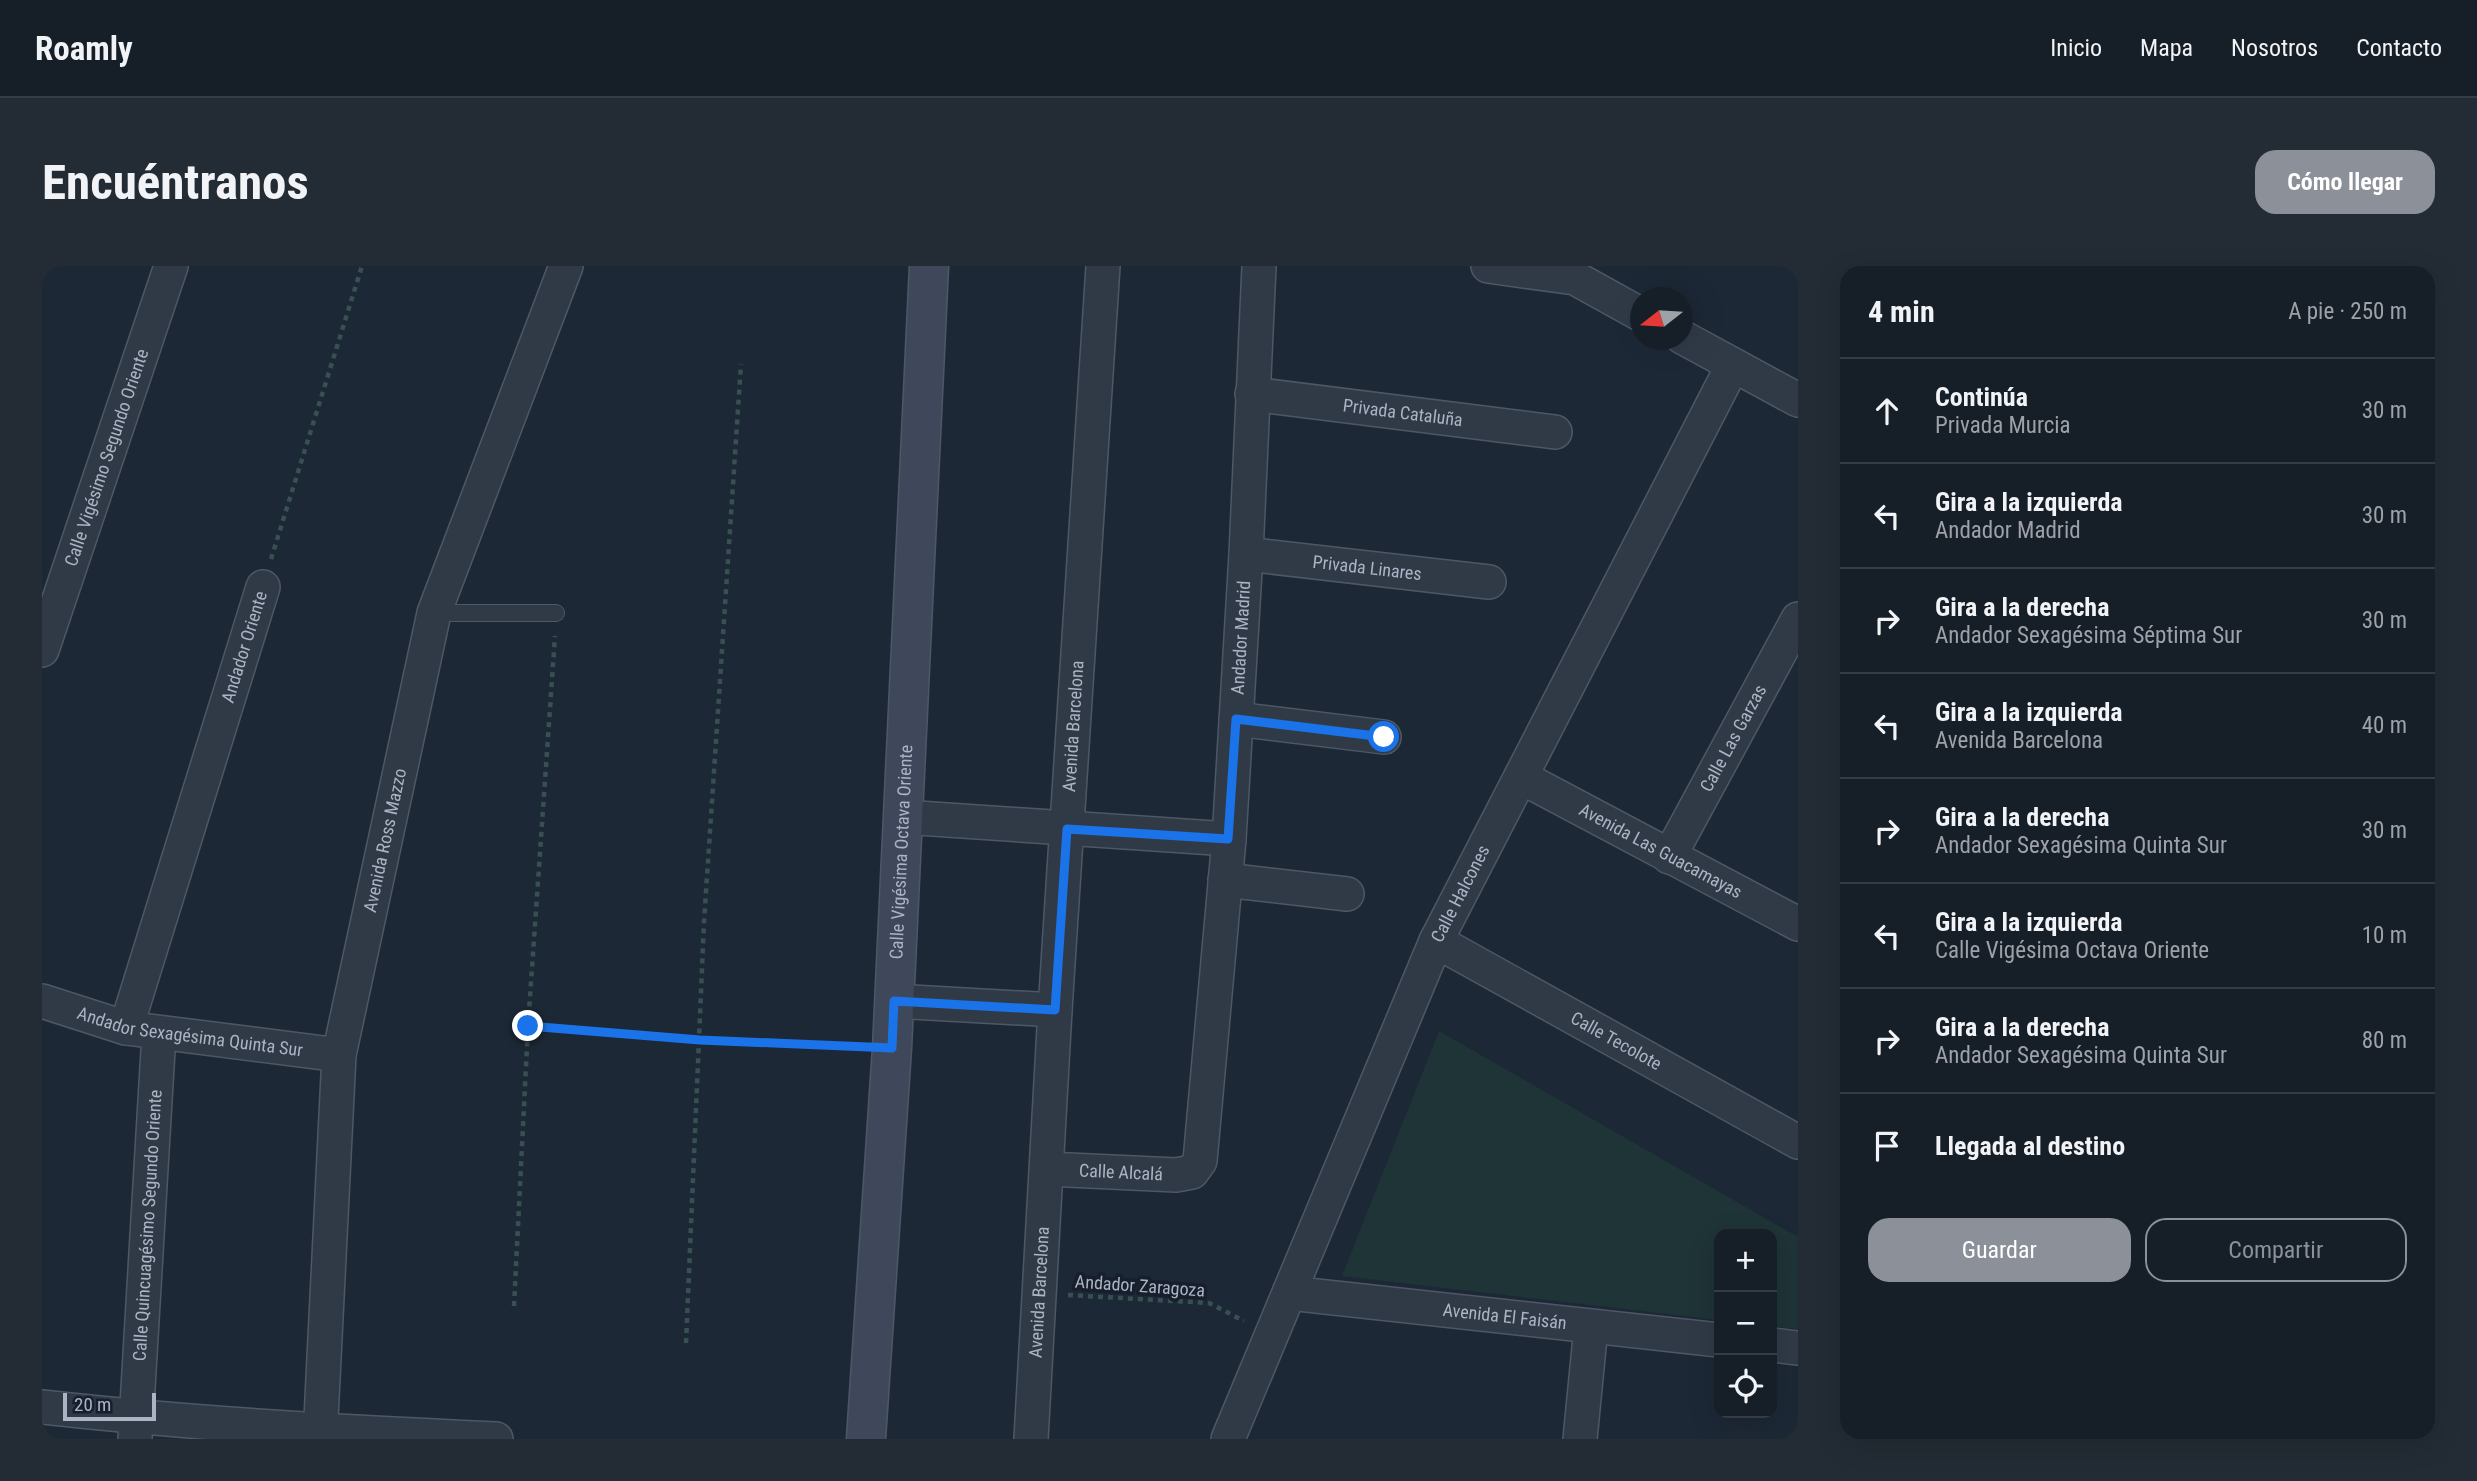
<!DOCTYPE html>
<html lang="es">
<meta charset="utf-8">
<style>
:root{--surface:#161e28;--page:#232b34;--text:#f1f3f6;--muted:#9ea2a8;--line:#353c45;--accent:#8c9099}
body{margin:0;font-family:"Roboto Condensed",sans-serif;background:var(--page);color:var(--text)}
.controls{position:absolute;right:21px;bottom:21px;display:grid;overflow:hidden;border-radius:14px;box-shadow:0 7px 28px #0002}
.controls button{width:63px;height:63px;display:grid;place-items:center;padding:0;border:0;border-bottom:2px solid var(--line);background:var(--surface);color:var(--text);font:35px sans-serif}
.compass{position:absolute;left:1588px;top:21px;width:63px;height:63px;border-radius:50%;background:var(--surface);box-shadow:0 7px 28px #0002;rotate:253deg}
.scale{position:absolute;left:21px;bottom:18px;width:93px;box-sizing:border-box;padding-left:7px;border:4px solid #aab4c5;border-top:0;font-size:19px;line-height:24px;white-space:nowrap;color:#aab4c5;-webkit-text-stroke:5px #161f2b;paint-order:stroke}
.stop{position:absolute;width:21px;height:21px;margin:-16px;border:5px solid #1a73e8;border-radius:50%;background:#fff}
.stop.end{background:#1a73e8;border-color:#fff;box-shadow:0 2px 7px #0008}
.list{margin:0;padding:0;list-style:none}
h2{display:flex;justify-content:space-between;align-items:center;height:91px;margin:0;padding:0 28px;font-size:30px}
h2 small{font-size:23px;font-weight:400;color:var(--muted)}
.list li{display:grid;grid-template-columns:46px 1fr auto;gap:21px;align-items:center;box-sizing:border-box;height:105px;padding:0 28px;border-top:2px solid var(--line)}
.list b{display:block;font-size:26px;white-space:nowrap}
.list p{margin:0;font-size:23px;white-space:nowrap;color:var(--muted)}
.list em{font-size:23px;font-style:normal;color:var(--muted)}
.actions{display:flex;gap:14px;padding:21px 28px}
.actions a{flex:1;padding:16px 0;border:2px solid var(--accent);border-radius:21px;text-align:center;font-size:24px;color:var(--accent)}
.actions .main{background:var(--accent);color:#fff}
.icon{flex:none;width:38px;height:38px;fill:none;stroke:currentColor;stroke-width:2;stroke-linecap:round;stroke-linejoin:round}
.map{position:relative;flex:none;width:1756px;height:1173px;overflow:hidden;border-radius:21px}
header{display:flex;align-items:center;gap:42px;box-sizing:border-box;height:98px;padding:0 35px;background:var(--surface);border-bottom:2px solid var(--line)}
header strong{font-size:33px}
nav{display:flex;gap:38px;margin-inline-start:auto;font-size:24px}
.intro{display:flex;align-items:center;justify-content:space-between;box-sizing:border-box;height:168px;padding:0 42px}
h1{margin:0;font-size:49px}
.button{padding:18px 32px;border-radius:21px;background:var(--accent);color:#fff;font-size:24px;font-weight:700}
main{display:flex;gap:42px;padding:0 42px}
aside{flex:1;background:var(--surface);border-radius:21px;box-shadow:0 7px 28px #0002}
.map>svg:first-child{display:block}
.green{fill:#1f3437}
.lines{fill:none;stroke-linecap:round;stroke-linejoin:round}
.lane-casing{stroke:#4e5765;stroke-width:18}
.street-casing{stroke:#4e5765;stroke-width:36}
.secondary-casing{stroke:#4e5765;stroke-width:41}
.path{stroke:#395052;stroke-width:4.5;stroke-dasharray:5 5;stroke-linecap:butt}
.lane{stroke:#303a47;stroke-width:16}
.street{stroke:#303a47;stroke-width:33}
.secondary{stroke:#3e485a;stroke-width:38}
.route{stroke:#1a73e8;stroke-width:9}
.labels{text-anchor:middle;stroke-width:7;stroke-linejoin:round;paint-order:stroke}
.street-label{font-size:18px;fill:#aab4c5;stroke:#161f2b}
</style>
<header>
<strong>Roamly</strong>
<nav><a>Inicio</a><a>Mapa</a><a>Nosotros</a><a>Contacto</a></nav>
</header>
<div class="intro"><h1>Encuéntranos</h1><a class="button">Cómo llegar</a></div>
<main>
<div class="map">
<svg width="1756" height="1173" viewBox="0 0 1756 1173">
<rect width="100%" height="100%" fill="#1d2836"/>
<!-- green -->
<path class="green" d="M1397,765L1756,971V1063L1730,1060V968H1677V1054L1300,1010Z"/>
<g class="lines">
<defs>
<path id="lane" d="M392,347H514"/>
<g id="street">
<path d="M1446,0L1533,12L1598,48"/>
<path d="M1640,71L1756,134"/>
<path id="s1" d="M1210,128L1513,166"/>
<path id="s2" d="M1204,288L1447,316"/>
<path id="s3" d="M0,384L129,0"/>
<path d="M1194,453L1342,471"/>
<path id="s4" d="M1479,511L1756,658"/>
<path d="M861,551L1187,573"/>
<path id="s5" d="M1627,591L1756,353"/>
<path d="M1183,614L1305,628"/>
<path id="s6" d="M1394,675L1756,876"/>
<path id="s7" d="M0,735L84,762L297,789"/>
<path d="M852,735L1013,744"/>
<path id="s8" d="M84,762L221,321"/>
<path id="s9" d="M1005,903L1134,909L1150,906L1158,895L1187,573L1204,288L1217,0"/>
<path id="s10" d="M1247,1027L1677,1074"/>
<path d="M1730,1079L1756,1082"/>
<path d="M0,1141C151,1158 302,1166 454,1173"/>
<path id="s11" d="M93,1173L117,767"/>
<path id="s12" d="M278,1173L297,789L392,347L524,0"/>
<path id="s13" d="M989,1173L1013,744L1061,0"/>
<path id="s14" d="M1186,1173L1394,675L1691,99"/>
<path d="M1538,1173L1549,1061"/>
</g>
<g id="secondary">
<path id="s15" d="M824,1173L850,782L887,0"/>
</g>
</defs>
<!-- lane casing -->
<use href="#lane" class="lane-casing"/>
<!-- street casing -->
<use href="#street" class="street-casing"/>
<!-- secondary casing -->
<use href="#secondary" class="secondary-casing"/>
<!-- path -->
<path class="path" d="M229,293L320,0
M486,760L658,774L817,781
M1026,1029L1167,1037L1202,1055
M472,1040L486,760L513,370
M644,1077L662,656L699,98"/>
<!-- lane -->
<use href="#lane" class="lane"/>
<!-- street -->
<use href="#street" class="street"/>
<!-- secondary -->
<use href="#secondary" class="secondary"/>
</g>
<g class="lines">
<!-- route -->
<path class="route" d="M486,760L658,774L850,782L852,735L1013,744L1025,563L1186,573L1194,453L1342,471"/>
</g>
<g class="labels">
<!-- street labels -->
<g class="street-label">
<text dy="6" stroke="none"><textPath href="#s1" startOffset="152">Privada Cataluña</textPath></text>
<text dy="6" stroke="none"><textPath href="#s3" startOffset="203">Calle Vigésimo Segundo Oriente</textPath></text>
<text dy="6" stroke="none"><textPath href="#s2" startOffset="122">Privada Linares</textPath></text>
<text dy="6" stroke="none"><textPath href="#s9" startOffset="684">Andador Madrid</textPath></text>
<text dy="6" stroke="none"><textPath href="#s8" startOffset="399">Andador Oriente</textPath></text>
<text dy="6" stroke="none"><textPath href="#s13" startOffset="714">Avenida Barcelona</textPath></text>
<text dy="6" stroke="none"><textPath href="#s5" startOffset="135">Calle Las Garzas</textPath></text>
<text dy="6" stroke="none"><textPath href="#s12" startOffset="604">Avenida Ross Mazzo</textPath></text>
<text dy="6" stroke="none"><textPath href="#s4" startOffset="158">Avenida Las Guacamayas</textPath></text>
<text dy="6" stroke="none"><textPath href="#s15" startOffset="588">Calle Vigésima Octava Oriente</textPath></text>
<text dy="6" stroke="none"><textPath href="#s14" startOffset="593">Calle Halcones</textPath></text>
<text dy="6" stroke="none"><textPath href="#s7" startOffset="152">Andador Sexagésima Quinta Sur</textPath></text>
<text dy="6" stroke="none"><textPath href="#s6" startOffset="206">Calle Tecolote</textPath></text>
<text dy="6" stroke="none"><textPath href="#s9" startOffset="74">Calle Alcalá</textPath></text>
<text dy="6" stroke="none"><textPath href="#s11" startOffset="214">Calle Quincuagésimo Segundo Oriente</textPath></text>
<text transform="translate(1098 1020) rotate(4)" y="6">Andador Zaragoza</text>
<text dy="6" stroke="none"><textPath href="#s13" startOffset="147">Avenida Barcelona</textPath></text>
<text dy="6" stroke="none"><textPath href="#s10" startOffset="217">Avenida El Faisán</textPath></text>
</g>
</g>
</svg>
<div class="controls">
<button>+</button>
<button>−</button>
<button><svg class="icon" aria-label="locate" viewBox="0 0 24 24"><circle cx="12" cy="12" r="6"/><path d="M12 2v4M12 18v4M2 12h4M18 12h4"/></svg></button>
</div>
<svg class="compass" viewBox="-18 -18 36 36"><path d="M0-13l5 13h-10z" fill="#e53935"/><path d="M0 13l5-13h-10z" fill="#9ea2a8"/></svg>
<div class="scale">20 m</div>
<div class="stop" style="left:1342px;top:471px"></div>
<div class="stop end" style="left:486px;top:760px"></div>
</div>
<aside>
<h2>4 min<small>A pie · 250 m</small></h2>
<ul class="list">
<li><svg class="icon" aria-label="ahead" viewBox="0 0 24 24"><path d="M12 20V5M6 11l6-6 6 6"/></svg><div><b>Continúa</b><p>Privada Murcia</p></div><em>30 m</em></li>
<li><svg class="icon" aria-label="left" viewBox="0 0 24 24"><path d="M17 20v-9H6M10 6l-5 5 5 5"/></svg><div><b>Gira a la izquierda</b><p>Andador Madrid</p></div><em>30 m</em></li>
<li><svg class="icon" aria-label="right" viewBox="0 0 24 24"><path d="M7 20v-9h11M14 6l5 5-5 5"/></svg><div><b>Gira a la derecha</b><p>Andador Sexagésima Séptima Sur</p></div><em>30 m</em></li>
<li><svg class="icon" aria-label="left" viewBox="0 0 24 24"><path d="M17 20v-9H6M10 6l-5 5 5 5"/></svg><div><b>Gira a la izquierda</b><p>Avenida Barcelona</p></div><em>40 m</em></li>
<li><svg class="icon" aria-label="right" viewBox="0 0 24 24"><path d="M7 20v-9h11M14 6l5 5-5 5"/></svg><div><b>Gira a la derecha</b><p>Andador Sexagésima Quinta Sur</p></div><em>30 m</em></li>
<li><svg class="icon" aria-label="left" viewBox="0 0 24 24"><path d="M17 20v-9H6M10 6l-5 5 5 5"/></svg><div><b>Gira a la izquierda</b><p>Calle Vigésima Octava Oriente</p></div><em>10 m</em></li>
<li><svg class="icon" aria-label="right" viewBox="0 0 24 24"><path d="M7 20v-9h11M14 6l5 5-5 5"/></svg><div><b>Gira a la derecha</b><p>Andador Sexagésima Quinta Sur</p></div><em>80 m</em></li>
<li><svg class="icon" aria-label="arrive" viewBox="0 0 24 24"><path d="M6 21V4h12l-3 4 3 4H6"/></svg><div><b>Llegada al destino</b></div></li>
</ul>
<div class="actions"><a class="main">Guardar</a><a>Compartir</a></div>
</aside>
</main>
